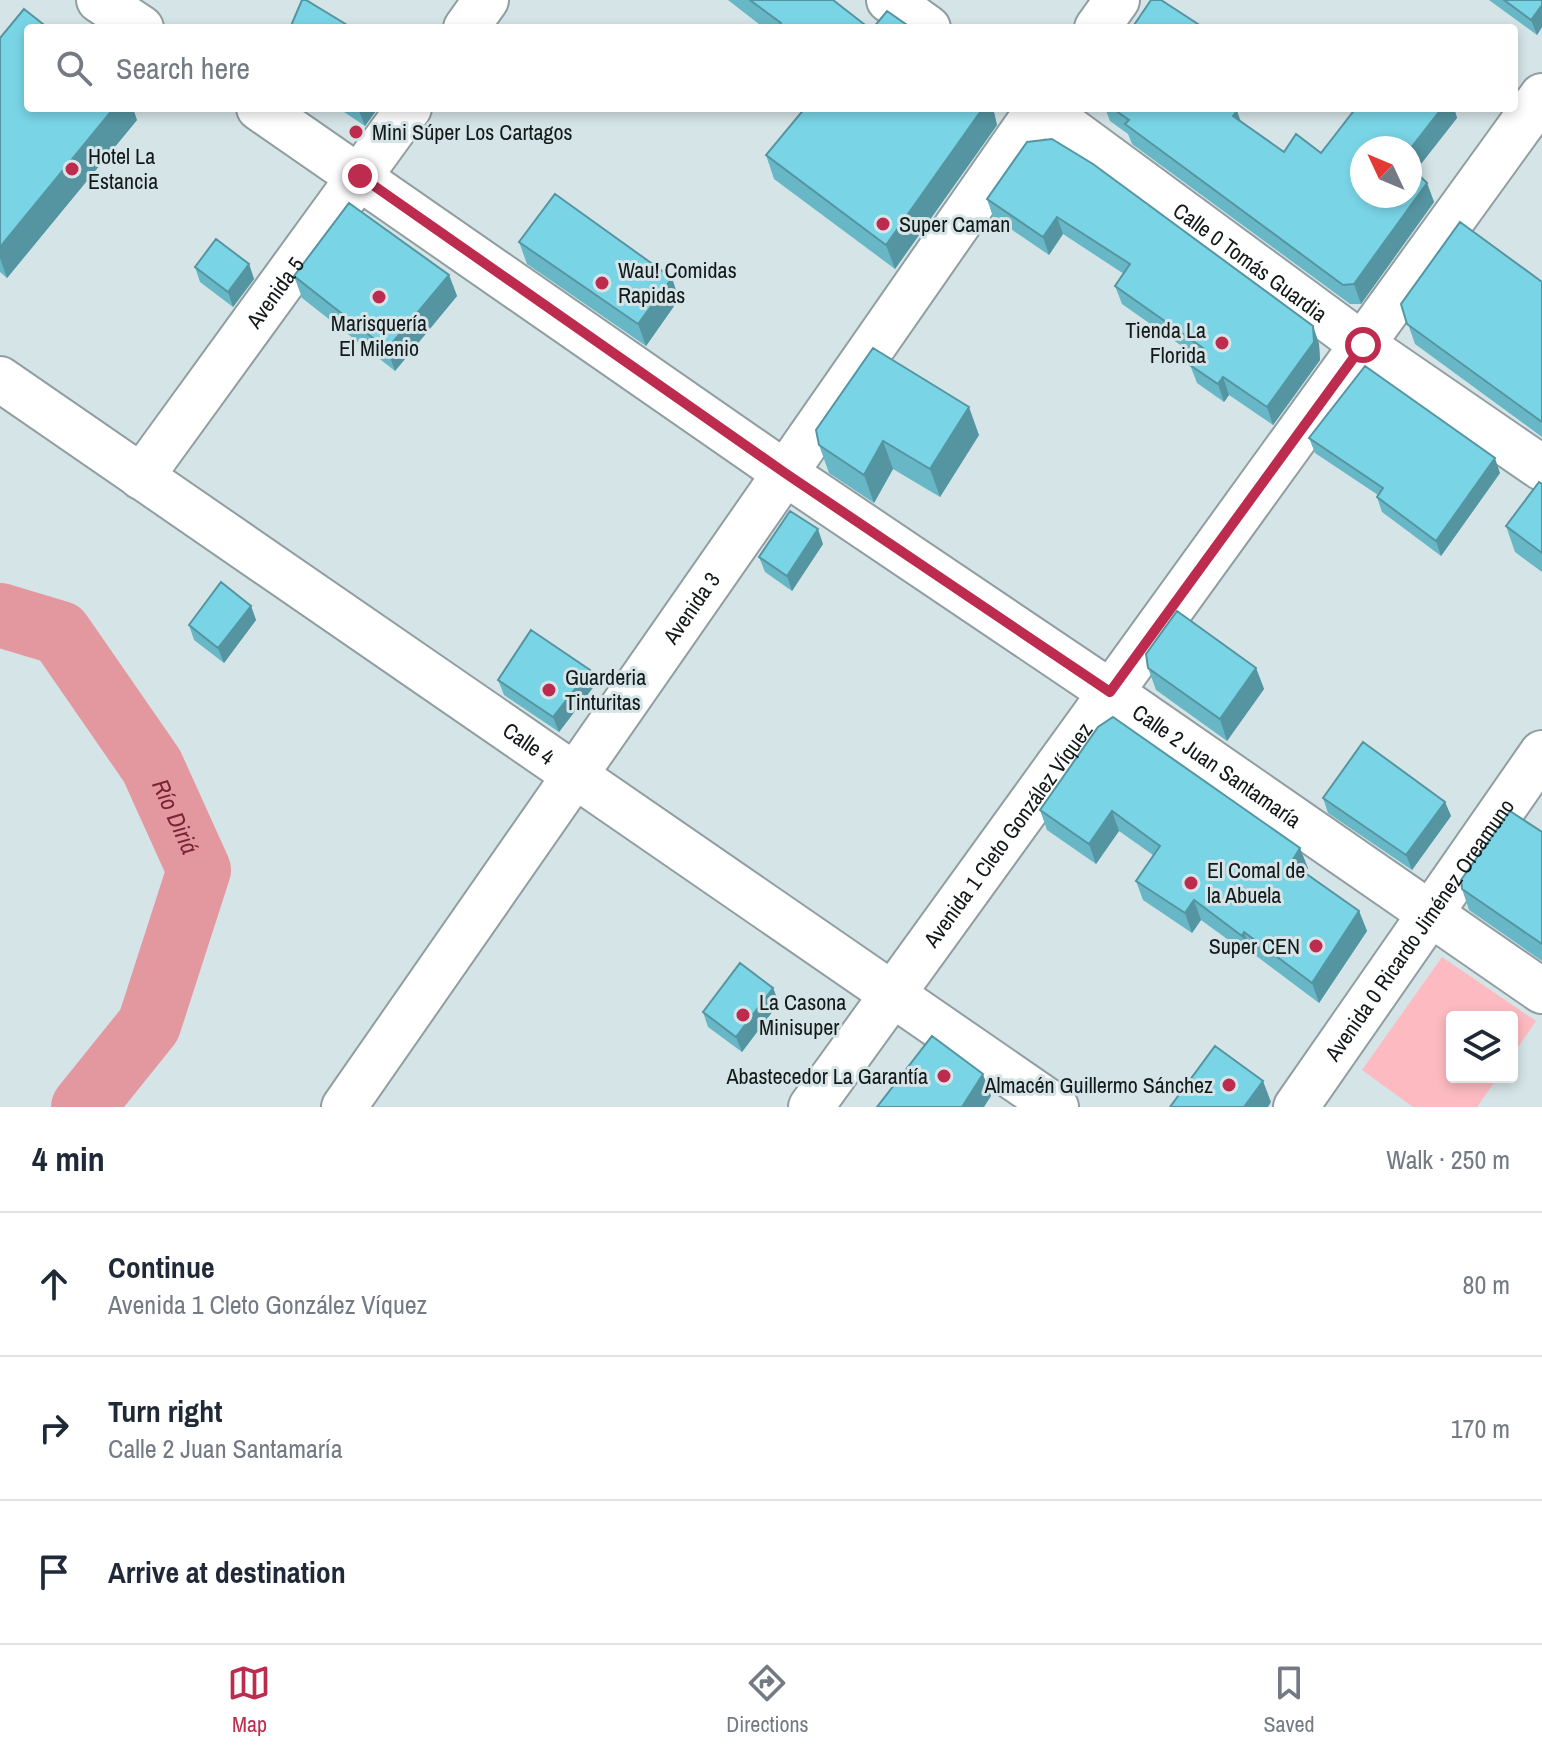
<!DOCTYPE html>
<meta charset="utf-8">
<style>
:root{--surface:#fff;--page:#f6f6f7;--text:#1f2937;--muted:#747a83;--line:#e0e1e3;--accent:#bd2c4f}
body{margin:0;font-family:"Archivo Narrow",sans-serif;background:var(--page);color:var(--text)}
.controls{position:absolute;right:24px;bottom:24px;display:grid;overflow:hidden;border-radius:8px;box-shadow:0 4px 12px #0003}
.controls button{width:72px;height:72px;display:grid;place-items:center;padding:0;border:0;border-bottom:2px solid var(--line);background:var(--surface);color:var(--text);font:40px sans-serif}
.compass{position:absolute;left:1350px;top:136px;width:72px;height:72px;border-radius:50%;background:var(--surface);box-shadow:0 4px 12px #0003;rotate:314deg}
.stop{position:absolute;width:24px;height:24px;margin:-18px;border:6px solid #bd2c4f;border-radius:50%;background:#fff}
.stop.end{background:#bd2c4f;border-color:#fff;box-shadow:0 2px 8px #0008}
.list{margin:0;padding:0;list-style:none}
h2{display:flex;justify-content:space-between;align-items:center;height:104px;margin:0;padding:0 32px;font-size:34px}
h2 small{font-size:26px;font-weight:400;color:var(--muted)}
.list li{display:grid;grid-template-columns:52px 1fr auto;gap:24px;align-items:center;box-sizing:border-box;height:144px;padding:0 32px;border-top:2px solid var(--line)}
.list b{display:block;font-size:30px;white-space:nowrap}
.list p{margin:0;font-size:26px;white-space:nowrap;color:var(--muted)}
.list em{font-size:26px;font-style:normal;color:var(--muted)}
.icon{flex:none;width:44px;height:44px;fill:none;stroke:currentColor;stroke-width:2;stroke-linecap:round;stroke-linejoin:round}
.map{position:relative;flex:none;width:1542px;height:1107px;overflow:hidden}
.search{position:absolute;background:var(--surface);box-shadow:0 4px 12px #0003;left:24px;right:24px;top:24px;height:88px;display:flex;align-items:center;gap:20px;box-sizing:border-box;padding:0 28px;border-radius:8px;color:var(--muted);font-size:30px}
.sheet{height:536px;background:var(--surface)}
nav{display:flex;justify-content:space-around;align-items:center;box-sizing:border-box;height:112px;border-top:2px solid var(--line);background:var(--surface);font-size:22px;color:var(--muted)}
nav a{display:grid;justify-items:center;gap:4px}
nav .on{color:var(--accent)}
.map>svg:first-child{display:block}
.green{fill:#fdbbc1}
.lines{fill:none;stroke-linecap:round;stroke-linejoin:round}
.river{stroke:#e398a0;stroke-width:64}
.minor-casing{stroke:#909ea1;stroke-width:48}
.minor{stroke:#fff;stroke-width:44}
.wall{fill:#68b7c6}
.shaded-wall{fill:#5595a1}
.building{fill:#79d5e6;stroke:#5595a1;stroke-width:2}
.route{stroke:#bd2c4f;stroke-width:10}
.poi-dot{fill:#bd2c4f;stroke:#d5e4e7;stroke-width:3}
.labels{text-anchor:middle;stroke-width:6;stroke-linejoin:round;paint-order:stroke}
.poi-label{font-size:22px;fill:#131819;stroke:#d5e4e7;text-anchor:start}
.street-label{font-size:22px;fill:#131819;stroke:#d5e4e7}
.water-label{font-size:24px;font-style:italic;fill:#7c2436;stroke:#d5e4e7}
</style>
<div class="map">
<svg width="1542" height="1107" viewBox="0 0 1542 1107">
<rect width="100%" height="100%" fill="#d5e4e7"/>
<!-- green -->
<path class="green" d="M1442,957L1536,1021L1512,1056V1017H1452V1077H1498L1477,1107H1413L1362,1070Z"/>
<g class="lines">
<!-- river -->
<path class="river" id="s1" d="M0,615L60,633L152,766L199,870L149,1025L83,1107"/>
<defs>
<g id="minor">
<path d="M99,0L141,28"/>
<path d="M889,0L928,28"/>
<path d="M466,28L486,0"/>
<path d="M1097,28L1117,0"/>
<path id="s2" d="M259,108L785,473L1110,692L1542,991"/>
<path id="s3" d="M1041,108L1363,345L1542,468"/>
<path id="s4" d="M0,379L1056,1107"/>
<path id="s5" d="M141,477L409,108"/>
<path id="s6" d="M344,1107L1039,108"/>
<path id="s7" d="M811,1107L1542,96"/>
<path id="s8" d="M1296,1107L1542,753"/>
</g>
</defs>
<!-- minor casing -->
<use href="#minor" class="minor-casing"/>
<!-- minor -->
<use href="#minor" class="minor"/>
</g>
<!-- wall -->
<path class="wall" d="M728,0H833L869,28H764Z
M1489,0H1542V27L1537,35Z
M0,38L137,120L7,278L0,272Z
M338,108H378L365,126Z
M795,108H993L997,125L895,269L774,179L766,155L801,113Z
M1105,108H1232L1241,122L1284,152L1321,153L1356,108H1454L1457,118L1415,171L1427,183L1434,202L1361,304H1350L1132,144L1128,134L1110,121Z
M1027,142L1313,326L1319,344L1320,360L1273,425L1229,395L1224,402L1197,383L1190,365L1196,356L1122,304L1115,286L1124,274L1063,234L1049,255L993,217L987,199Z
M519,242L679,299L646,346L527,264Z
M249,264L254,279L233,307L200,282L195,267Z
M449,275L457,296L395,371L302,298L294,276Z
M1542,282V437L1415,344L1401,304Z
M979,435L940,497L893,469L874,503L829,473L819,445Z
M1309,438L1500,473L1441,556L1382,512L1377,497L1378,495L1315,453Z
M1542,484V572L1515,552L1506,526Z
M823,544L792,591L765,572L759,557Z
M251,606L256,620L224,663L194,640L189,625Z
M1148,668H1256L1264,689L1227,741L1156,690Z
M498,680L595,685L559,732L504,695Z
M1098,727L1308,868L1305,872L1359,911L1367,931L1319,1003L1251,952L1249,955L1201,920L1192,933L1143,900L1136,881L1153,855L1119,831L1096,864L1047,830L1040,810Z
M1323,798L1445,802L1451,816L1412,870L1328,813Z
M1542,832V961L1469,910L1462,889Z
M773,988L779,1003L742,1052L708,1027L703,1012Z"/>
<!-- shaded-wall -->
<path class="shaded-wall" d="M1542,5V27L1537,35L1531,20Z
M114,108H133L137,120L7,278L0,258V247Z
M358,108H378L365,126Z
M983,108H993L997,125L895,269L886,245Z
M1442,108H1454L1457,118L1410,178V149Z
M1237,111L1244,130L1233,116Z
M1427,183L1434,202L1361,304L1354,284Z
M1057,217L1063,234L1049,255L1043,237Z
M249,264L254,279L233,307L228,292Z
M449,275L457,296L395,371L387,349Z
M672,278L679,299L646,346L638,324Z
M1313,326L1319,344L1320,360L1273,425L1267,407Z
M1223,377L1229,395L1224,402L1218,384Z
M969,407L979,435L940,497L930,469Z
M883,441L893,469L874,503L864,475Z
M1495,458L1500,473L1441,556L1436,541Z
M818,529L823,544L792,591L787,576Z
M251,606L256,620L224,663L218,648Z
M1256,668L1264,689L1227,741L1220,719Z
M590,670L595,685L559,732L553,717Z
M1445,802L1451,816L1412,870L1406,855Z
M1112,811L1119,831L1096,864L1089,844Z
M1300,848L1308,868L1298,882L1291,863Z
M1194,900L1201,920L1192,933L1185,913Z
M1359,911L1367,931L1319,1003L1312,983Z
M1244,932L1251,952L1249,955L1242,936Z
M773,988L779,1003L742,1052L736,1037Z
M983,1074L991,1096L984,1107H962Z
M1263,1081L1271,1102L1268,1107H1244Z"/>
<!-- building -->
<path class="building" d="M302,0H306L352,28H290Z
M750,0H833L869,28H777L781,23Z
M1151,0H1161L1204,28H1132Z
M1504,0H1542V5L1531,20Z
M24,9L48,28H28V108H114L0,247V38Z
M887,11L907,25L906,28H873Z
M805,108H983L886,245L766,155Z
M1112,108H1232L1237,111L1233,116L1284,152L1296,134L1321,153L1356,108H1442L1410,149V148H1362V196H1410V166L1427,183L1354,284L1343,285L1125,124L1129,120Z
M1052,139L1093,164L1313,326L1314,342L1267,407L1223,377L1218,384L1190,365L1203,348L1115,286L1130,264L1057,217L1043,237L987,199L1027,142Z
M555,194L672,278L638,324L519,242Z
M349,203L449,275L387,349L294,276Z
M1460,222L1542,282V422L1407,324L1401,304Z
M216,239L249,264L228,292L195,267Z
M873,348L969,407L930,469L883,441L864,475L819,445L816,430Z
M1365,366L1495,458L1436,541L1377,497L1383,488L1309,438Z
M1539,482L1542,484V553L1506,526Z
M790,511L818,529L787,576L759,557Z
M221,582L251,606L218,648L189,625Z
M1177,611L1256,668L1220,719L1148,668L1146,654Z
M531,630L590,670L553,717L498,680Z
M1113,717L1300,848L1291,863L1359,911L1312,983L1244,932L1242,936L1194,900L1185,913L1136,881L1160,846L1112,811L1089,844L1040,810L1098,727Z
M1363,742L1445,802L1406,855L1323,798Z
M1510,811L1542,832V944L1462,889L1461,880Z
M740,963L773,988L736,1037L703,1012Z
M932,1036L983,1074L962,1107H877Z
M1215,1046L1263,1081L1244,1107H1170Z"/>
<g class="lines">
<!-- route -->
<path class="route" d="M360,176L785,473L1110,692L1363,345"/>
</g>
<!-- markers -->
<g class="poi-dot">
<circle cx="356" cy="132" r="8"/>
<circle cx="72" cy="169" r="8"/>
<circle cx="883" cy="224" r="8"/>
<circle cx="602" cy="283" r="8"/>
<circle cx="379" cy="297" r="8"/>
<circle cx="1222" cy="343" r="8"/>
<circle cx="549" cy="690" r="8"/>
<circle cx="1191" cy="883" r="8"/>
<circle cx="1316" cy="946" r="8"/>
<circle cx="743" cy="1015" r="8"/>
<circle cx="944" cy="1076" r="8"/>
<circle cx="1229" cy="1085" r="8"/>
</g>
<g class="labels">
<!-- poi labels -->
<g class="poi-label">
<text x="372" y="140">Mini Súper Los Cartagos</text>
<text x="88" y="164">Hotel La<tspan x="88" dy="25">Estancia</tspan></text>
<text x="899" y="232">Super Caman</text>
<text x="618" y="278">Wau! Comidas<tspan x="618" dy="25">Rapidas</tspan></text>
<text x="379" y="331" text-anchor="middle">Marisquería<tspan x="379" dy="25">El Milenio</tspan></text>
<text x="1206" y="338" text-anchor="end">Tienda La<tspan x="1206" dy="25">Florida</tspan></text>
<text x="565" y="685">Guarderia<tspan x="565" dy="25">Tinturitas</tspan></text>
<text x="1207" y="878">El Comal de<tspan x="1207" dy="25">la Abuela</tspan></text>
<text x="1300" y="954" text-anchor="end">Super CEN</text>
<text x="759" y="1010">La Casona<tspan x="759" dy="25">Minisuper</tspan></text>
<text x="928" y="1084" text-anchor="end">Abastecedor La Garantía</text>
<text x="1213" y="1093" text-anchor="end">Almacén Guillermo Sánchez</text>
</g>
<!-- street labels -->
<g class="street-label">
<text dy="8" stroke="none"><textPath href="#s3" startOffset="260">Calle 0 Tomás Guardia</textPath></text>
<text dy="8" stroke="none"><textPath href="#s5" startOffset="228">Avenida 5</textPath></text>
<text dy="8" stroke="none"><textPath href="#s6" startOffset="608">Avenida 3</textPath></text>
<text dy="8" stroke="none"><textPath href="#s4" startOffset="642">Calle 4</textPath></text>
<text dy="8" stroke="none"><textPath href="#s2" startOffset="1162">Calle 2 Juan Santamaría</textPath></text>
<text dy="8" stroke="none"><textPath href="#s7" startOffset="336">Avenida 1 Cleto González Víquez</textPath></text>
<text dy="8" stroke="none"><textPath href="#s8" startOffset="216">Avenida 0 Ricardo Jiménez Oreamuno</textPath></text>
</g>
<!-- water labels -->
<g class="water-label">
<text dy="8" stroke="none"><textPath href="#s1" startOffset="280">Río Diriá</textPath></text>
</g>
</g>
</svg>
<div class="controls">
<button><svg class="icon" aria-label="layers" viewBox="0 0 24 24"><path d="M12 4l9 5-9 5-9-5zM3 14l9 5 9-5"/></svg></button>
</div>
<svg class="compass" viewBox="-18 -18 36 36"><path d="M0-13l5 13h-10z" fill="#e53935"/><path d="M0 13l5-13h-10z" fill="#747a83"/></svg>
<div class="stop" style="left:1363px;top:345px"></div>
<div class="stop end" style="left:360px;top:176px"></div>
<div class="search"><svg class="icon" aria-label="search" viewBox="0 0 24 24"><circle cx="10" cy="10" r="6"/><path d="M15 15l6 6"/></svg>Search here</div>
</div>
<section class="sheet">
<h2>4 min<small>Walk · 250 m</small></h2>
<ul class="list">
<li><svg class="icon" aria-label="ahead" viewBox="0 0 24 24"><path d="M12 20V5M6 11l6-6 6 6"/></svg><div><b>Continue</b><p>Avenida 1 Cleto González Víquez</p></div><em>80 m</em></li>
<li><svg class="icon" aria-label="right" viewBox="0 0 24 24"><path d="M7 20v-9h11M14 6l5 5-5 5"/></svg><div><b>Turn right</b><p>Calle 2 Juan Santamaría</p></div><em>170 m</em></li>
<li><svg class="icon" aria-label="arrive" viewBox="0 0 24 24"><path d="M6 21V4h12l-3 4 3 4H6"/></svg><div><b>Arrive at destination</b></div></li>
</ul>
</section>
<nav>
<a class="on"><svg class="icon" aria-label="map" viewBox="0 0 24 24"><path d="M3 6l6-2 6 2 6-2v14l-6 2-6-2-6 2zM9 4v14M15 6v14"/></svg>Map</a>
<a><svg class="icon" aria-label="directions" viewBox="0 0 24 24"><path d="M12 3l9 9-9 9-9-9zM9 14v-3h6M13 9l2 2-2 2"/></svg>Directions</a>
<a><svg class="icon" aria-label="saved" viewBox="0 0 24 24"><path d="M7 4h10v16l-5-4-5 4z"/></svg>Saved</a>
</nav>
